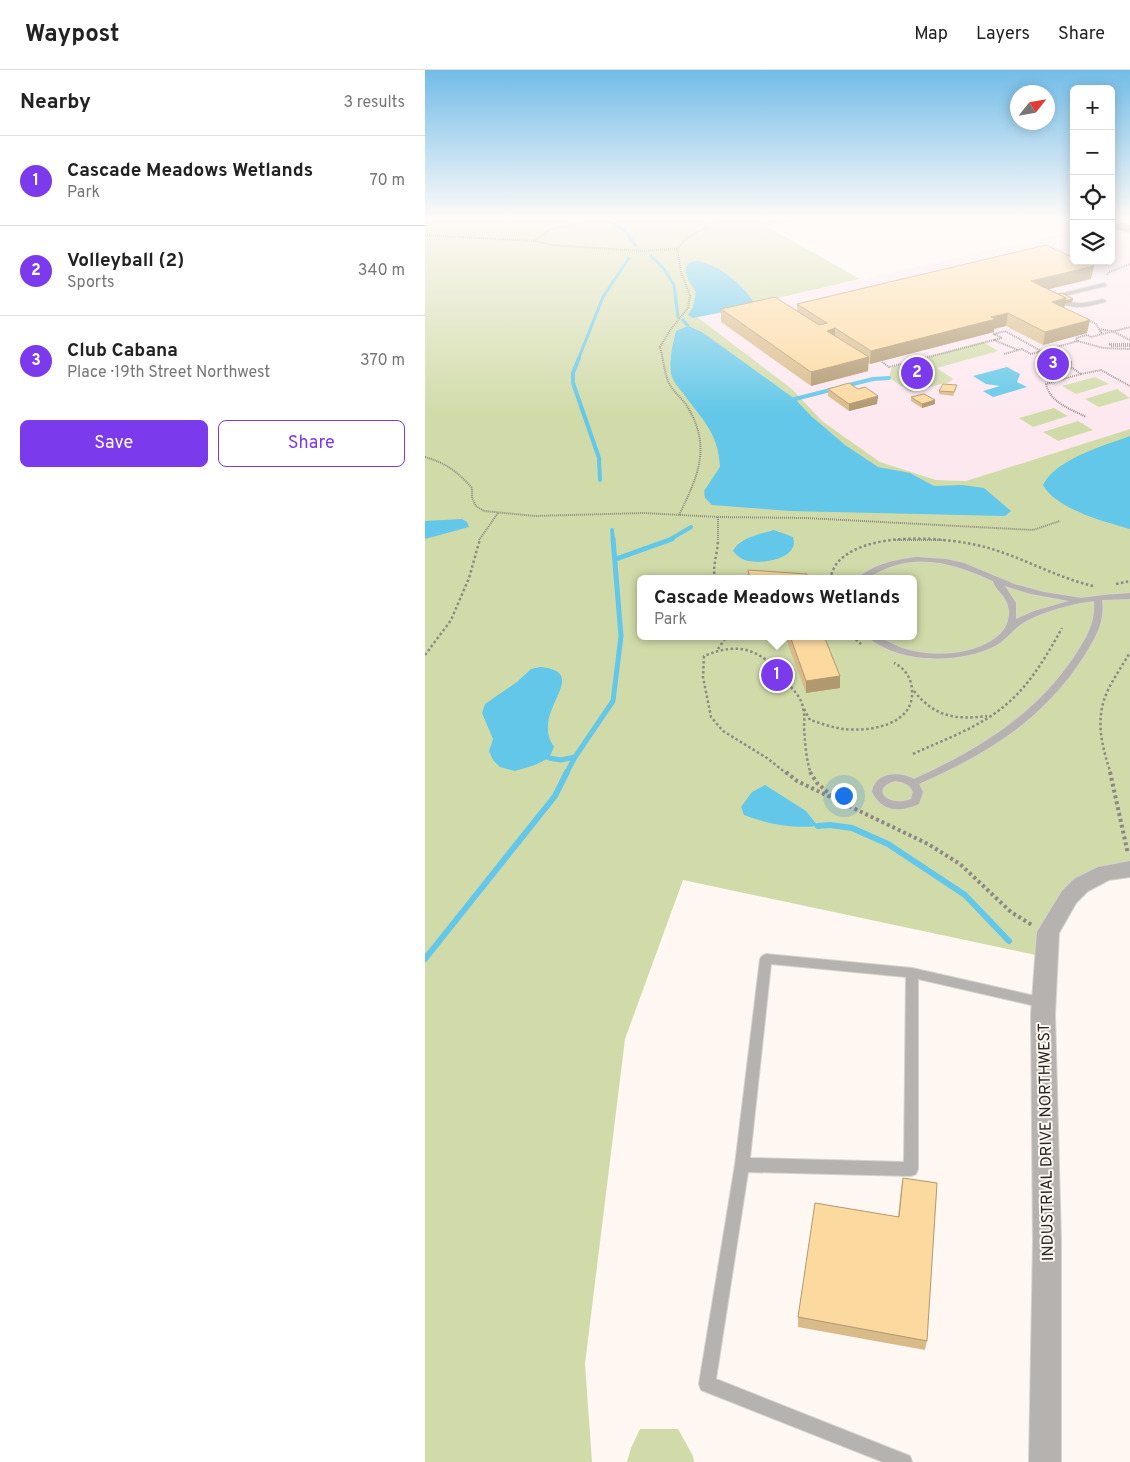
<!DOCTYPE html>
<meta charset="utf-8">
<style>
:root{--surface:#fff;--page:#f2f2f2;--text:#222;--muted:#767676;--line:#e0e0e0;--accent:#7c3aed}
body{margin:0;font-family:Overpass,sans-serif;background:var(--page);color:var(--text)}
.controls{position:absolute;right:15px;top:15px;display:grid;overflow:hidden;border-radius:8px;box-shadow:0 2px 12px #0003}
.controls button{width:45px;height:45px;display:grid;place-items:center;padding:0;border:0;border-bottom:1px solid var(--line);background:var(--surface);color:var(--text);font:25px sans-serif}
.compass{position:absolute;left:585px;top:15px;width:45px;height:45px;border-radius:50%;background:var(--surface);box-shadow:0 2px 12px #0003;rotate:59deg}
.you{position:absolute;left:418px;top:725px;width:18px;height:18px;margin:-12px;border:4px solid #fff;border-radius:50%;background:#1a73e8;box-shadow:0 0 0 8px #1a73e833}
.badge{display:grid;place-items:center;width:32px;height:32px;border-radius:50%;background:var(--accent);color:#fff;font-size:16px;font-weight:700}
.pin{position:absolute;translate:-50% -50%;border:2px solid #fff;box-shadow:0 1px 5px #0006}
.popup{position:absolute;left:212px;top:505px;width:280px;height:65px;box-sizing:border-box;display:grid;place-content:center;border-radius:8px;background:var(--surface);filter:drop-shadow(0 1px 4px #0005);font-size:16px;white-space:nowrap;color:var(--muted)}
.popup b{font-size:19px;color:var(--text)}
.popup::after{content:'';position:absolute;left:50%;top:100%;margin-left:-10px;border:10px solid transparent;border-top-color:var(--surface)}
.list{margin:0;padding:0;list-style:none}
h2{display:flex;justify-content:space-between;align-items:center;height:65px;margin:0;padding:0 20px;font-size:21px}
h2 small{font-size:16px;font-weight:400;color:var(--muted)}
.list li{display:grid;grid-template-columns:32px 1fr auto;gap:15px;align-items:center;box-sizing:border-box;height:90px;padding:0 20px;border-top:1px solid var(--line)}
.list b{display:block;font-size:19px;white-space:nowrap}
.list p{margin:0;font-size:16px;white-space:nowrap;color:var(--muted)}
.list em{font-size:16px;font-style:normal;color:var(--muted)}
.actions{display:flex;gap:10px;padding:15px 20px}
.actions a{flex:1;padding:11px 0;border:1px solid var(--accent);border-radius:8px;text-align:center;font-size:18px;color:var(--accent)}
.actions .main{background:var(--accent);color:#fff}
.icon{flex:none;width:28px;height:28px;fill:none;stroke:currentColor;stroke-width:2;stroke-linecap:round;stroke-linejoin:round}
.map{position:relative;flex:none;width:705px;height:1392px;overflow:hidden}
header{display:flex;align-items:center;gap:30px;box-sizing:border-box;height:70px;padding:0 25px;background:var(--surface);border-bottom:1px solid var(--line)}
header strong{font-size:24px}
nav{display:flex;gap:28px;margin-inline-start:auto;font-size:18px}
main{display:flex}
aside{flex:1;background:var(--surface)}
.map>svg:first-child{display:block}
.commercial{fill:#fde8ef}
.green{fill:#d1dba9;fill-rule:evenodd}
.water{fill:#62c7e8}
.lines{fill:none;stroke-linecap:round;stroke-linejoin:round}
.stream-far3{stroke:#62c7e8;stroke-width:3}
.stream-far2{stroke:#62c7e8;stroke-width:4}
.stream-far1{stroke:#62c7e8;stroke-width:5}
.stream{stroke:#62c7e8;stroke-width:6}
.service-casing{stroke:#d8d2cc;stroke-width:2}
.minor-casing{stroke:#d8d2cc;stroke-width:2}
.secondary-casing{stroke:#d8d2cc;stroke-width:2}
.path-far2{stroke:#8d8884;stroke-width:2;stroke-dasharray:1 1;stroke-linecap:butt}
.path-far1{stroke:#8d8884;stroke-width:2.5;stroke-dasharray:2.5 2.5;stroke-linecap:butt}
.path{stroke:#8d8884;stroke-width:4;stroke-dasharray:3 3;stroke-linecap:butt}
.service{fill:#b6b2b0;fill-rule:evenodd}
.minor{fill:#b6b2b0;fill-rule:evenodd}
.secondary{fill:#96908d;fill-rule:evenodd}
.wall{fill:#d9bb89}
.shaded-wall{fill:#b0986f}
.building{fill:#fcd99f;stroke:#b0986f}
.labels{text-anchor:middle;stroke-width:4;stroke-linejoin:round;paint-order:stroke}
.near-street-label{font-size:16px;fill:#292725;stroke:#fff7f1}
</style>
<header>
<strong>Waypost</strong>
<nav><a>Map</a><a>Layers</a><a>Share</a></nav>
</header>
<main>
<aside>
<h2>Nearby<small>3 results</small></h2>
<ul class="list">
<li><span class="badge">1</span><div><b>Cascade Meadows Wetlands</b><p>Park</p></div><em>70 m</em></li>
<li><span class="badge">2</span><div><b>Volleyball (2)</b><p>Sports</p></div><em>340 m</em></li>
<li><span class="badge">3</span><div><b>Club Cabana</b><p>Place · 19th Street Northwest</p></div><em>370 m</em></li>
</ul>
<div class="actions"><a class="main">Save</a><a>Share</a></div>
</aside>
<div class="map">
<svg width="705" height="1392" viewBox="0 0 705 1392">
<rect width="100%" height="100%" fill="#fff7f1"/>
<!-- commercial -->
<path class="commercial" d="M649,161V191H686V161L705,169V359L541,411L511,410L455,392L397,351L367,319L271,247Z"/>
<!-- green -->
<path class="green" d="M0,149H376L341,156L435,209L272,247L367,319L397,351L455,392L511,410L541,411L705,359V799L656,815L620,887L258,810L200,969L160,1294L167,1392H0ZM216,509H488V566H216Z
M558,272L573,281L512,298L528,309L524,312L486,322L464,308L467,297Z
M670,307L684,314L651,324L637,316Z
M692,319L705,328L674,337L660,329Z
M629,338L643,346L608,357L594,348Z
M653,351L668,360L633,371L618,362Z
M215,1359H253L268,1386L269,1392H202L206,1378Z"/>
<!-- water -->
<path class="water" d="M271,191C292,193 319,215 329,233L324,237L268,248L263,245L268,237L271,222C264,212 252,194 271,191Z
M263,256L277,262L370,329L386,346L420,375L453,397L485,403L509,416L537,415L559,418L586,441L580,446L365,441L287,435L280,428L279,421L295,397C293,361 277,350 258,323C253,317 247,310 246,303C244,290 248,273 251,261Z
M582,297L595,304L592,312L602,317L568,327L558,321L575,316L561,314L548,306Z
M705,366V459C680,452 631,439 618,415C631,389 678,376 705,366Z
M37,449L42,452L44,457L0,469V451Z
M349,460L368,467C375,488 339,494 324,491C317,490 312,486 308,481C314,468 336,464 349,460Z
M115,597C159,601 124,629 123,655C122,664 125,670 129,677L124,688L110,695L90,701L75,697L68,690L64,681L68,669L57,643L60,634L92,612L106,599Z
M340,715L381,741L393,756C367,759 343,754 319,745L316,737L327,722Z"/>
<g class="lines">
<!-- stream-far3 -->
<path class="stream-far3" d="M178,149L198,159L211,176
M226,186L239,199L249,215L253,247
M258,250L263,256
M153,290L178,227L204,188"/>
<!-- stream-far2 -->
<path class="stream-far2" d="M154,288L148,303V313L174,388L175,410
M420,316L448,309L464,308
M370,329L409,319
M187,460L188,470
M244,470L266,457"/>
<!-- stream-far1 -->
<path class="stream-far1" d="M191,489L247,469
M124,688L136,690L150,687
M141,704L150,687L188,631L196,566L188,469"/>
<!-- stream -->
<path class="stream" d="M393,756L405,755L427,758L463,774L540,825L584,871
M0,889L130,726L142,702"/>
<defs>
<path id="service" d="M679,213L682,215L681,216L639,226L636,229C650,236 663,233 678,229L681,231L680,232C662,237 645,241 629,229L635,224Z
M491,487L521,489L539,493L589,514L619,522L656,528L679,525L705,523V529L677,530C680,553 670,568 659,586C617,651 563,683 494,714L498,722L494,734C475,742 458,743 447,722C450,702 474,701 489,709C554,679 611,645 651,584C662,567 671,552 669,531C646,534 623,540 603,550C590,556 582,570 570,576C535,594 472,594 442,566C458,566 463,573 477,578C505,587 541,586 566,571C578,564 585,554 584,540C582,525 570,520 568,511C535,496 501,484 465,497C453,501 445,509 432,509C448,494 470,490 491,487ZM580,516L606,524L644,531L609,541L591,549V533ZM470,711C478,712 485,714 488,722L486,729C464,738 443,719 470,711Z
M341,884L487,898L619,928L623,929L625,933L623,937L619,938L493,909V1099L491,1104L486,1106L323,1102L291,1309L485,1386L487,1392H458L276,1320L274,1314L310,1095L335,889L337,886ZM346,894L481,907L479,1092L325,1088Z"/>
<path id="minor" d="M705,791V807L684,810L663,821L651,833L634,863L630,944L636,1172V1392H604L608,1172L606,944L612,862L637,821L649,809L673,797Z"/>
<path id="secondary" d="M686,149L705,155V163L686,157Z"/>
</defs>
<!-- service casing -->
<use href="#service" class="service-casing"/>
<!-- minor casing -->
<use href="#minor" class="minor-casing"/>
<!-- secondary casing -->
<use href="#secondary" class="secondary-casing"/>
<!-- path-far2 -->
<path class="path-far2" d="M0,165L109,171L127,175L214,181L252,179
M109,171L126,159L176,149
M682,205L684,202L705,194
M662,249L671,254L677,264
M674,259L687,261L705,270
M569,270L593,280
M653,271L651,268L662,265L666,267L705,257
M705,274H684L686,276H705
M579,284L597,279L606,284L653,271L678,278L705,279
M457,292L464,297L577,268L569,264L580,261L618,282
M643,295L656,304L621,314C625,333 646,339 661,347
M656,304L676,300L705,316
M0,387C21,393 33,402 47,418V428L51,436L59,441L110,446L219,443L293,447L381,448L608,460L635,451
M254,445C273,406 287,377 262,336C256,327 247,321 243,311C239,300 238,288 235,277L246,259L263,238L265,226L256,202L252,179L261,169L295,149
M293,447V470
M54,470L73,443
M470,470H519"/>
<!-- path-far1 -->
<path class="path-far1" d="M290,509C287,496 293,483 293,469
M404,509C407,504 409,496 413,492C442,460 522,467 560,477C597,487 630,507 668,516
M691,514L705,511
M427,566L436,574
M293,579L302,566
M0,585L26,550L44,508L55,469
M489,621C510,647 530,650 562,646
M379,639L385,650C396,653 407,658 419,659C445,662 489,655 487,621C487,609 480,598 469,593
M488,684C520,669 556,657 583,633C606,613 622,585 637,558
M362,704L342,688L298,661L286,647L278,607L279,586C317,570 338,581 362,612C368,620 377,628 378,638C380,645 379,651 379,658C380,673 381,689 386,704
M686,704C678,680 671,655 679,630C684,614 697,597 705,582"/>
<!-- path -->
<path class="path" d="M361,702L372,711L503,774L535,794L586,842L607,855
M385,702L392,713L407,726
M685,702L703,784"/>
<!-- service -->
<use href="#service" class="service"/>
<!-- minor -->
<use href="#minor" class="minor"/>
<!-- secondary -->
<use href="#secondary" class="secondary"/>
</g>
<!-- wall -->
<path class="wall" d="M666,209L623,219L633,224L648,229L647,232L640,234L639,238L662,263L618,275L581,256L569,259V262L445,294L443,293V301L386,316L296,252V239L372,241V234Z
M612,282L647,292L646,299L635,302L611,289Z
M403,319H433L453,326L452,334L424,341L403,326Z
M531,319L528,326L514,324V321Z
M486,327L510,330V334L497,338L486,331Z
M360,566H399L415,618L381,623Z
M478,1108L502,1271L500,1280L373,1257V1247L473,1147L476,1119Z"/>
<!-- shaded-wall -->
<path class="shaded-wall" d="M669,196L666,209L604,224L606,211Z
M641,228L648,229L647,232L640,234L639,241L627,232Z
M583,243L581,256L569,259V262L445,294L446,281Z
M665,250L662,263L618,275L620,262Z
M410,258V272L402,261Z
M444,287L443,301L386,316V302Z
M647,292L646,299L635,302L637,295Z
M453,326L452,334L424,341V334Z
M510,330V334L497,338V334Z
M415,606V618L381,623V611Z"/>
<!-- building -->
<path class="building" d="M621,175L649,188V191H657L669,196L606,211L641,228L627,232L665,250L620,262L583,243L566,247L571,249L446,281L410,258L402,261L444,287L386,302L296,239L350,227L394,255L402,253L372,234Z
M637,223L648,229L640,231L641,228L633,224Z
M622,279L647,292L637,295L612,282Z
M424,313L433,319L440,317L453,326L424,334L403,319Z
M518,314L532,315L529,322L514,321Z
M499,324L510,330L497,334L486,327Z
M323,500L382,504V509H325Z
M365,566H399L415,606L381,611Z
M478,1108L512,1113L502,1271L373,1247L390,1133L474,1147Z"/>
<!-- sky -->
<linearGradient id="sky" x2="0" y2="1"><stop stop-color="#72bce8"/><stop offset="0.43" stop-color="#fffbf9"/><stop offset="1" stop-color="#fffbf9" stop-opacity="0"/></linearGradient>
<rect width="705" height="344" fill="url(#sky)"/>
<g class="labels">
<!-- near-street labels -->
<g class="near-street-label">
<text transform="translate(620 1072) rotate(-91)" y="6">INDUSTRIAL DRIVE NORTHWEST</text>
</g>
</g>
</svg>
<div class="controls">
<button>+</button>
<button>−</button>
<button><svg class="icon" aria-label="locate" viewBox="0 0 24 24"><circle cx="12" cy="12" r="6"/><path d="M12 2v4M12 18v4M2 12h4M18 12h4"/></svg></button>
<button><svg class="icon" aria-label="layers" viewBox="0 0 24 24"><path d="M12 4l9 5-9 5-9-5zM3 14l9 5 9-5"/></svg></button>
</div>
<svg class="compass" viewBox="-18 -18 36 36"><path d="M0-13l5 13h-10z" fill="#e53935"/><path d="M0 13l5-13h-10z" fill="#767676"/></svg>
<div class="you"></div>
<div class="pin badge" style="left:352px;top:605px">1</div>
<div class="popup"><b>Cascade Meadows Wetlands</b>Park</div>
<div class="pin badge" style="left:492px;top:303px">2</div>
<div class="pin badge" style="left:628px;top:294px">3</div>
</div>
</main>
